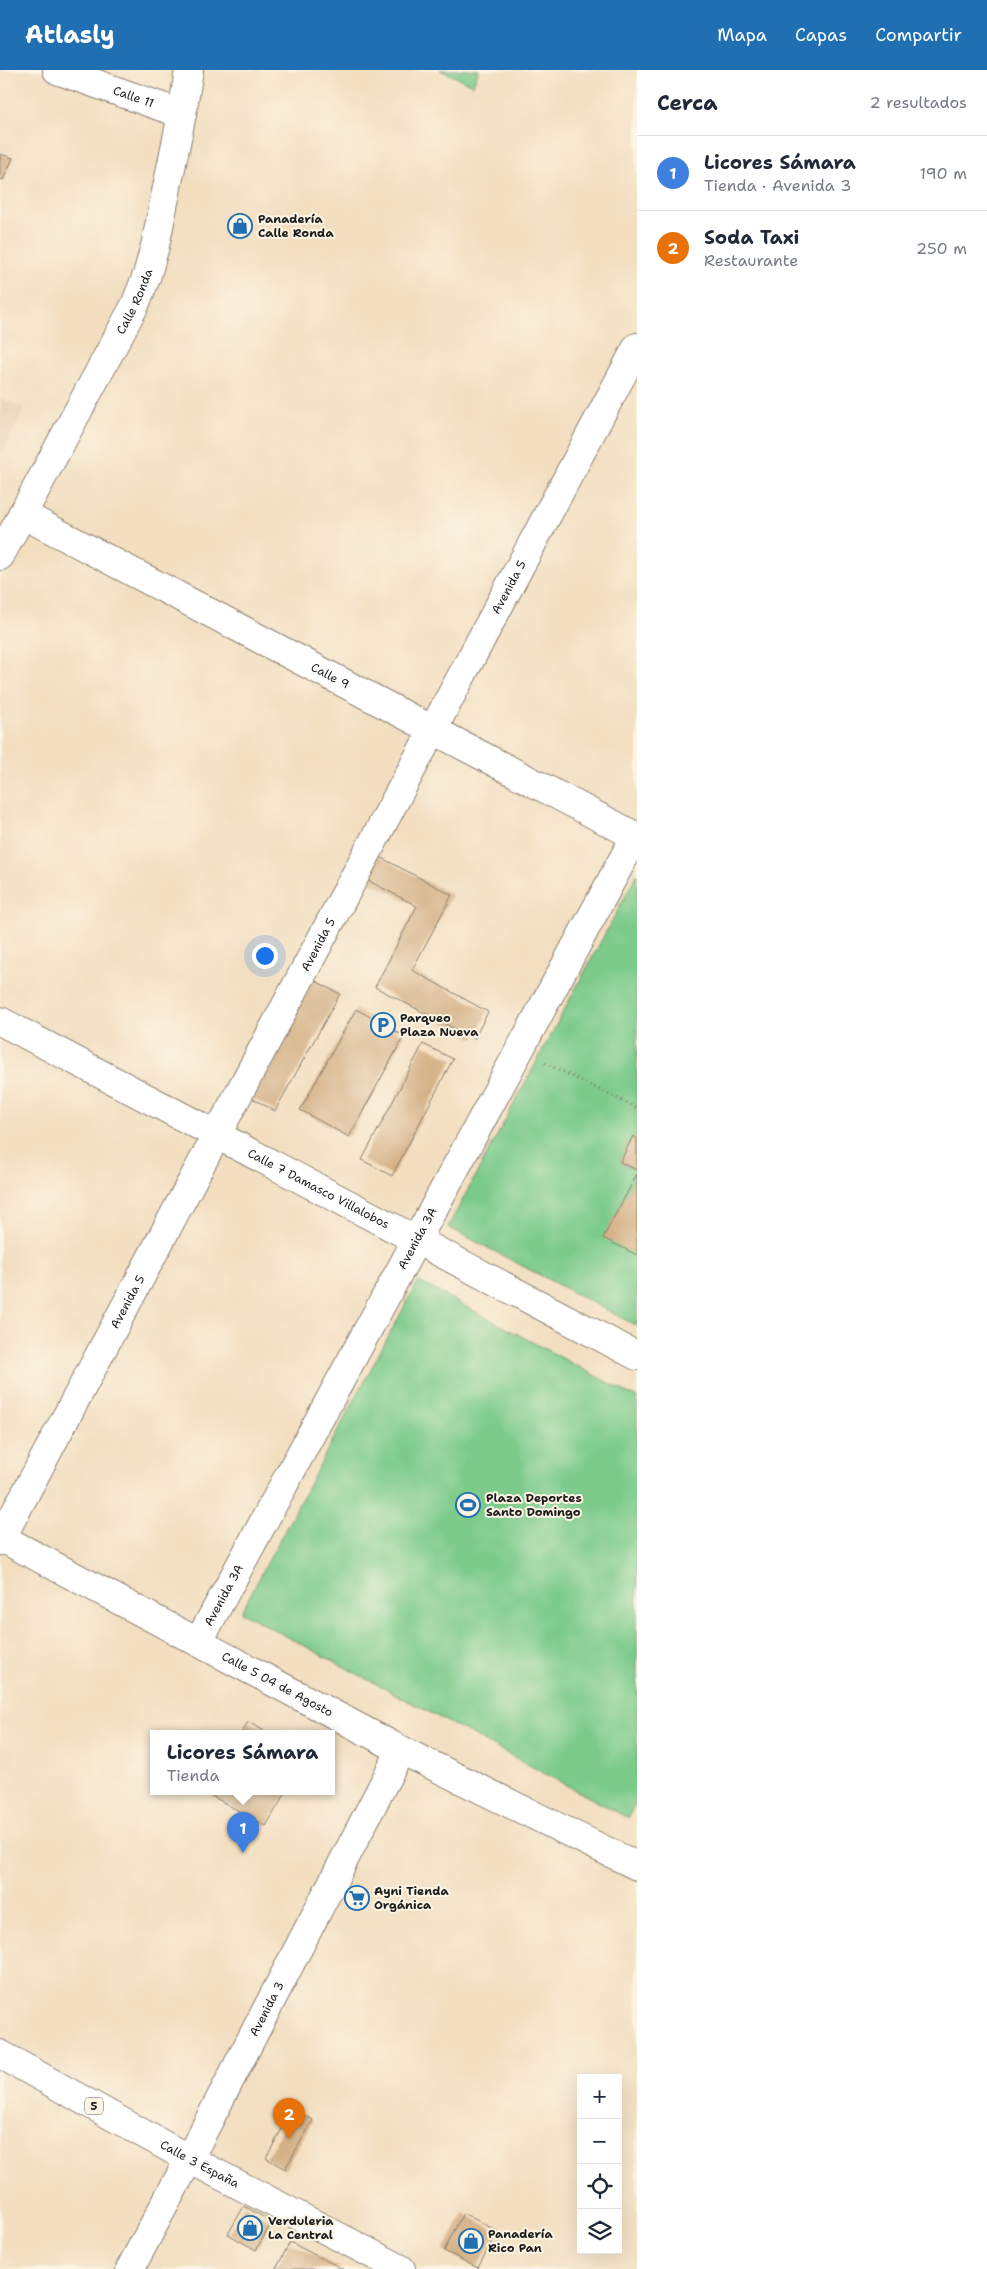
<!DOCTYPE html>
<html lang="es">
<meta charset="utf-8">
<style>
:root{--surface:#fff;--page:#f6f6f7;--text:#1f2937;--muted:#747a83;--line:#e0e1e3;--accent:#1f6fb2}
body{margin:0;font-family:"Shantell Sans",sans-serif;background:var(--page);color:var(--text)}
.controls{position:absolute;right:15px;bottom:15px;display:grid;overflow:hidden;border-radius:0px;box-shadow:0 5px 20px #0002}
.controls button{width:45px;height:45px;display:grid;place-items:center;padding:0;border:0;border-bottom:1px solid var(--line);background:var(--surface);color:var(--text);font:25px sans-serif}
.you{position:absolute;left:264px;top:885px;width:18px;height:18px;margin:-12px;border:4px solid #fff;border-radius:50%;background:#1a73e8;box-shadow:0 0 0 8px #1a73e833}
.badge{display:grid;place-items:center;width:32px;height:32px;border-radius:50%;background:var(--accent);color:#fff;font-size:16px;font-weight:700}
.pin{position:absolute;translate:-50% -41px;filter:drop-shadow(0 1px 2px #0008)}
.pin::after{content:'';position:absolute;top:26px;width:18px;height:15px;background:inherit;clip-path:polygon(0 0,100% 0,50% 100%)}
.popup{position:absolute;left:150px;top:1660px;width:185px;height:65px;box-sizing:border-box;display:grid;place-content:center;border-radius:0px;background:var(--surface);filter:drop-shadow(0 1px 4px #0005);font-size:16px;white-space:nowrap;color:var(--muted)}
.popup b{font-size:19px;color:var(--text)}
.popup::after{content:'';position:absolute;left:50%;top:100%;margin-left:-10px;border:10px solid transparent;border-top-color:var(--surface)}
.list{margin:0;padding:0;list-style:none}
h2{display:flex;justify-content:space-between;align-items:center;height:65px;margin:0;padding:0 20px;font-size:21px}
h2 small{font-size:16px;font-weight:400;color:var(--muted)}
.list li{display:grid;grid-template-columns:32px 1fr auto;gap:15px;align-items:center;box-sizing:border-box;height:75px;padding:0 20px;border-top:1px solid var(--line)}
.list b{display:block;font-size:19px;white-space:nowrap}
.list p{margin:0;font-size:16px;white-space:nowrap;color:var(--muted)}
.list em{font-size:16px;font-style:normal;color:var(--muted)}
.icon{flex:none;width:28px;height:28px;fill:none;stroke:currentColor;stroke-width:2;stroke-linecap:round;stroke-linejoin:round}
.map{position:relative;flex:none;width:637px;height:2199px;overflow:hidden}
header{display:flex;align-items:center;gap:30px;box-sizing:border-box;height:70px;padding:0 25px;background:var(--accent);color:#fff}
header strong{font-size:24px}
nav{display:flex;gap:28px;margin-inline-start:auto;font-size:18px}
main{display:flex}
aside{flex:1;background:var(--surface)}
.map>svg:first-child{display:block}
.built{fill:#e7cfb5}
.green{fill:#7ccb8b;stroke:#4c7454}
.building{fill:#d4b085}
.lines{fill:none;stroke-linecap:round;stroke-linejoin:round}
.minor-casing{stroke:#887d6e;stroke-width:30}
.major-casing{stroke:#887d6e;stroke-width:30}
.path{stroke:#887d6e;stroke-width:3;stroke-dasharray:1 4;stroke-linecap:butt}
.minor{stroke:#fff;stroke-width:28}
.major{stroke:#fff;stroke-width:28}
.labels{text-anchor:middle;stroke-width:4;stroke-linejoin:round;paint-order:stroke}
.shield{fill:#fcf5e5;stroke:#5f5d58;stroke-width:1}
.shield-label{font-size:11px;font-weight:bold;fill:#1c1c1c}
.street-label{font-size:12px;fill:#1c1c1c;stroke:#fcf5e5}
.poi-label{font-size:12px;font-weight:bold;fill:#1c1c1c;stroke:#fcf5e5;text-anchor:start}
</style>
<header>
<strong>Atlasly</strong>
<nav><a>Mapa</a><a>Capas</a><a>Compartir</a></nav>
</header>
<main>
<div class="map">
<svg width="637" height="2199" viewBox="0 0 637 2199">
<rect width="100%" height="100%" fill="#fcf5e5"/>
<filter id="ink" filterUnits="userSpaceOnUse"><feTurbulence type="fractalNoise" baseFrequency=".02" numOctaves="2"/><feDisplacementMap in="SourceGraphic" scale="10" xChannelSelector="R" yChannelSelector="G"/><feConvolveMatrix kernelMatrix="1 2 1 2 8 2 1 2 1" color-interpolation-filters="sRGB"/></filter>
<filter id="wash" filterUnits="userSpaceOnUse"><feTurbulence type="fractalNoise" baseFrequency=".0096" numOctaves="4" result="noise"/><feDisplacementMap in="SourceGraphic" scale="20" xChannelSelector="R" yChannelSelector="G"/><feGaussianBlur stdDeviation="1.12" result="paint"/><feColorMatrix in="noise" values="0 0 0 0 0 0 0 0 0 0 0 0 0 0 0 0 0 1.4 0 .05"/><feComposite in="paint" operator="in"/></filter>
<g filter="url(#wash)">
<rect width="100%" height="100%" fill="#f3dec0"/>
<!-- built -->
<path class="built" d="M0,328L25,338L0,386Z"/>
<!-- green -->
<path class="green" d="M440,0H479L473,15Z
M637,804V1068L633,1066L620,1092L637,1100V1104L604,1167L637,1185V1256L448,1157Z
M418,1211L637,1328V1730L628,1748L241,1542Z"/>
<g id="blocks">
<!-- building -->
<path class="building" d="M0,84L13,88L3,110L0,109Z
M378,786L452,825L412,900L488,942L474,969L375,917L417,836L365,809Z
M312,909L340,924L275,1041L248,1026Z
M356,939L404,966L349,1067L300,1040Z
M423,974L453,989L392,1106L362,1090Z
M633,1066L637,1068V1100L620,1092Z
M637,1104V1185L603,1168Z
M248,1652L270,1664H241Z
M211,1722H286L266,1756L210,1725Z
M293,2039L313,2050L285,2099L266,2088Z
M244,2136L272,2152L256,2180L228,2164Z
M463,2143L497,2161L478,2198L444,2181Z
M290,2172L315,2185L343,2199H276Z"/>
</g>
</g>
<g filter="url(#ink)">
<use href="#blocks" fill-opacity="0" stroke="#887d6e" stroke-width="1"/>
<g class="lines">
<defs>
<g id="minor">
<path id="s1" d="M57,0L182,44"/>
<path id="s2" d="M22,444L637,767"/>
<path id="s3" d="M0,486L135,235L147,205L155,176L182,44L189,0"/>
<path id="s4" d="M0,951C211,1064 425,1173 637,1286"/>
<path id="s5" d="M0,1467L401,1680L637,1796"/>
<path id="s6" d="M0,1471L637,277"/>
<path id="s7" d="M199,1571L635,767"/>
<path id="s8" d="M189,2089L401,1680"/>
</g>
<g id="major">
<path id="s9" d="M0,1984L189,2089L401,2199"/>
<path d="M130,2199L189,2089"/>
</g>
</defs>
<!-- minor casing -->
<use href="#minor" class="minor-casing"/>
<!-- major casing -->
<use href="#major" class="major-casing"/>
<!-- path -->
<path class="path" d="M545,993L637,1038"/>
<!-- minor -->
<use href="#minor" class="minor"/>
<!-- major -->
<use href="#major" class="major"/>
</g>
</g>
<!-- icons -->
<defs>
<symbol id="shop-ring" viewBox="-11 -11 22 22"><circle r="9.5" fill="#fcf5e5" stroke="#1f6fb2" stroke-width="1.5"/><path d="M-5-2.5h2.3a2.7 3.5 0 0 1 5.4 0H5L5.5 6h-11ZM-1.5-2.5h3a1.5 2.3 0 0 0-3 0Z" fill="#1f6fb2"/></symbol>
<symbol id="parking-ring" viewBox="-11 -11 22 22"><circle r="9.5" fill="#fcf5e5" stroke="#1f6fb2" stroke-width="1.5"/><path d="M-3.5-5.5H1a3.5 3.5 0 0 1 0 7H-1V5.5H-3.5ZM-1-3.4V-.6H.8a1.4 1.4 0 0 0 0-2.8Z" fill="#1f6fb2"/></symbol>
<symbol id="stadium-ring" viewBox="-11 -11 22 22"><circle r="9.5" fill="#fcf5e5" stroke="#1f6fb2" stroke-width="1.5"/><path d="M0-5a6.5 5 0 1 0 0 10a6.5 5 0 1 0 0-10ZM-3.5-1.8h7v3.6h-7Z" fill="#1f6fb2"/></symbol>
<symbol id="supermarket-ring" viewBox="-11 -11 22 22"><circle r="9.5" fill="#fcf5e5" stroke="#1f6fb2" stroke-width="1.5"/><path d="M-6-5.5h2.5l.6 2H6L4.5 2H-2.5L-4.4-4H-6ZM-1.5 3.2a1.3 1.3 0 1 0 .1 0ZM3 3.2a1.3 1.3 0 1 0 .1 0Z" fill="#1f6fb2"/></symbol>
</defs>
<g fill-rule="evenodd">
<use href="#shop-ring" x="226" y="142" width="28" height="28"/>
<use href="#parking-ring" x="369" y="941" width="28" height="28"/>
<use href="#stadium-ring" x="454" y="1421" width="28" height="28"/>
<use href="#supermarket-ring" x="343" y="1814" width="28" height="28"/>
<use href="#shop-ring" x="236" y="2144" width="28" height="28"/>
<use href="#shop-ring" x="457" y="2157" width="28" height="28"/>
</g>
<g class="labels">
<!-- shield labels -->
<rect class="shield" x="85" y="2027.5" width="18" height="17" rx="4"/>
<g class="shield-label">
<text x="94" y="2040">5</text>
</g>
<!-- street labels -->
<g class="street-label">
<text dy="4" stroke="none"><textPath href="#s1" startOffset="81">Calle 11</textPath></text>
<text dy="4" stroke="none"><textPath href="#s3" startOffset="288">Calle Ronda</textPath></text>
<text dy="4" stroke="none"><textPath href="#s6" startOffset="1081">Avenida 5</textPath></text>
<text dy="4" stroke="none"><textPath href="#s2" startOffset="348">Calle 9</textPath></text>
<text dy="4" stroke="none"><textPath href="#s6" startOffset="676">Avenida 5</textPath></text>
<text dy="4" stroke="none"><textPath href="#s4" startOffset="360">Calle 7 Damasco Villalobos</textPath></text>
<text dy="4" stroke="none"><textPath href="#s7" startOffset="458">Avenida 3A</textPath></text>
<text dy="4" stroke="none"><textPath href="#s6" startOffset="271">Avenida 5</textPath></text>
<text dy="4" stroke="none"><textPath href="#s7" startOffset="52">Avenida 3A</textPath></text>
<text dy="4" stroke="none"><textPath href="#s5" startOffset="314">Calle 5 04 de Agosto</textPath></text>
<text dy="4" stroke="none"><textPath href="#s8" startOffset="169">Avenida 3</textPath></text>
<text dy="4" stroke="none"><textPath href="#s9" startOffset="228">Calle 3 España</textPath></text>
</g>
<!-- poi labels -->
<g class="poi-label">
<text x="258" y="153">Panadería<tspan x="258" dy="14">Calle Ronda</tspan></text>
<text x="400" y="952">Parqueo<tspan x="400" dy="14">Plaza Nueva</tspan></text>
<text x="486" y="1432">Plaza Deportes<tspan x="486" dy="14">Santo Domingo</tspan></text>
<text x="374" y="1825">Ayni Tienda<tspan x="374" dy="14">Orgánica</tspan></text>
<text x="268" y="2155">Verduleria<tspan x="268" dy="14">La Central</tspan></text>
<text x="488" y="2168">Panadería<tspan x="488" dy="14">Rico Pan</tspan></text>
</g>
</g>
</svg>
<div class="controls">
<button>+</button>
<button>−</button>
<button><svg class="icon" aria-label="locate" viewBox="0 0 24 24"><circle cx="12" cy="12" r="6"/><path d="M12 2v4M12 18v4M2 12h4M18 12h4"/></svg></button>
<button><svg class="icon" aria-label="layers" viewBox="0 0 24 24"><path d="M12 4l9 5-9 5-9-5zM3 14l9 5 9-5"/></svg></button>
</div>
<div class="you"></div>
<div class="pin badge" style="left:243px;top:1783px;background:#3f7fe0">1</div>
<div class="popup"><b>Licores Sámara</b>Tienda</div>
<div class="pin badge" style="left:289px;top:2069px;background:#e8710a">2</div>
</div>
<aside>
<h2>Cerca<small>2 resultados</small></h2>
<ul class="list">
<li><span class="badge" style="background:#3f7fe0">1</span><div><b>Licores Sámara</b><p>Tienda · Avenida 3</p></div><em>190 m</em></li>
<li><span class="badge" style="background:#e8710a">2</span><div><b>Soda Taxi</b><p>Restaurante</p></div><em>250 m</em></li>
</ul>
</aside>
</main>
